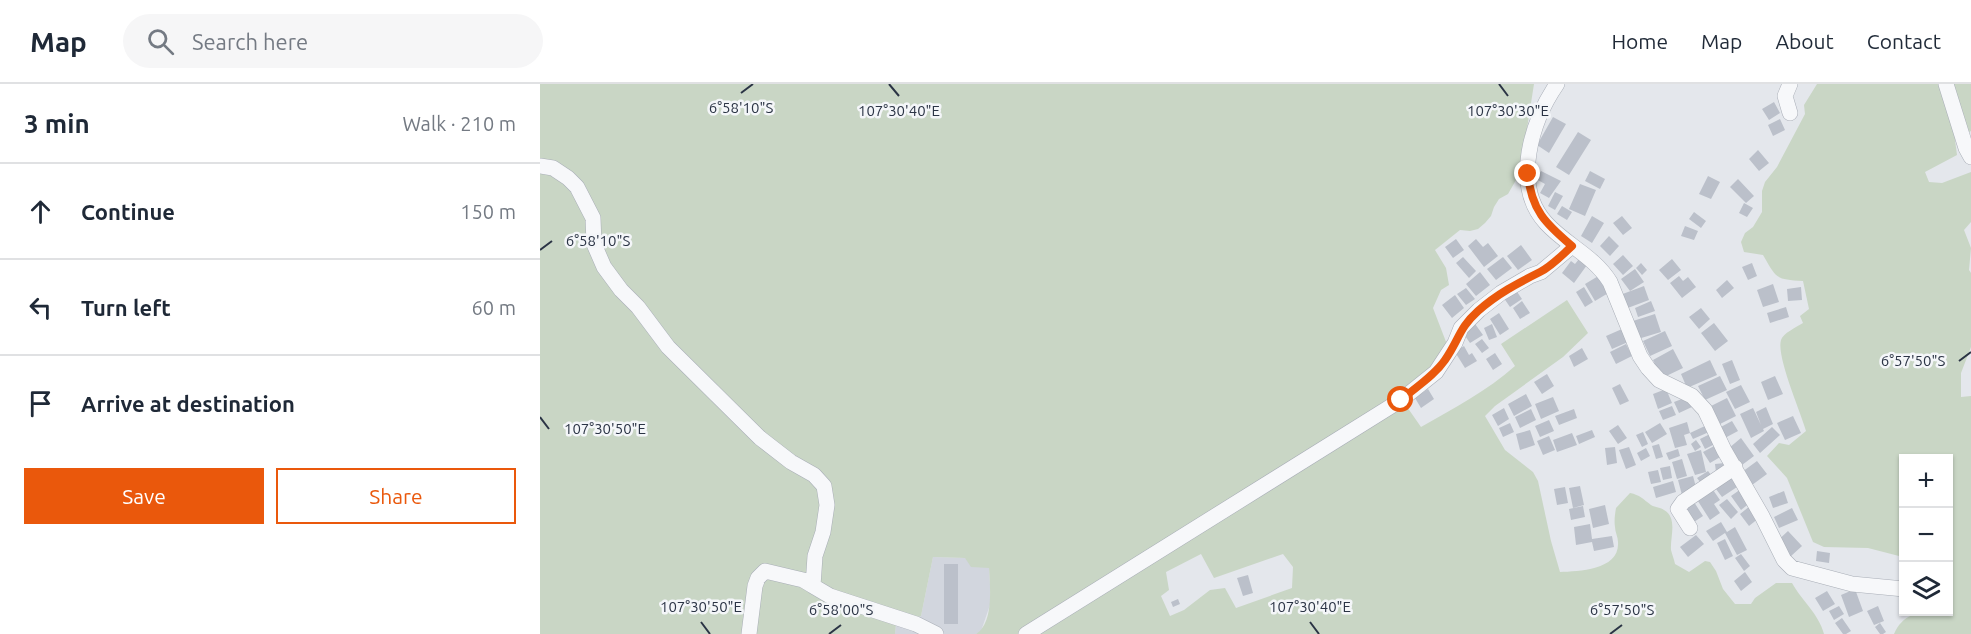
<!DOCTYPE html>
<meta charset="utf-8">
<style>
:root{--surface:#fff;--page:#f6f6f7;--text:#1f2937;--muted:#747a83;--line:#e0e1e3;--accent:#ea580c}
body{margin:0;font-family:Ubuntu,sans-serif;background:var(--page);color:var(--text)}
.controls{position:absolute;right:18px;bottom:18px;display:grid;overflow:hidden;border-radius:0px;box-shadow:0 2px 4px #0004}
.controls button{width:54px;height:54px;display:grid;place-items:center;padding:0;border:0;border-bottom:2px solid var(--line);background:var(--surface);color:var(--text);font:30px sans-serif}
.stop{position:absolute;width:18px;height:18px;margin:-14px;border:4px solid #ea580c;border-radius:50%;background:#fff}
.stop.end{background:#ea580c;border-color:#fff;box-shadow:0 2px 6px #0008}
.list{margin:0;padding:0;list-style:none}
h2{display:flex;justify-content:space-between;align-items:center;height:78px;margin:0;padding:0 24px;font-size:26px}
h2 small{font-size:20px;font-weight:400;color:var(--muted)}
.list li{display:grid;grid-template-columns:39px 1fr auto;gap:18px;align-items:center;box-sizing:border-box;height:96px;padding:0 24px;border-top:2px solid var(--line)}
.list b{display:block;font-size:22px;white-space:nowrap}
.list em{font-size:20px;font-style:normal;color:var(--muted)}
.actions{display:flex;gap:12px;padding:18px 24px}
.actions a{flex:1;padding:14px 0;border:2px solid var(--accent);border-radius:0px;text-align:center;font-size:21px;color:var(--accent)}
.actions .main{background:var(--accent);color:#fff}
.icon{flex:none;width:33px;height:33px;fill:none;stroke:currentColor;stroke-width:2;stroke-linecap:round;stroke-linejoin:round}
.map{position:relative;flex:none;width:1431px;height:550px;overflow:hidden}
header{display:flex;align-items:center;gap:36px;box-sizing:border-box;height:84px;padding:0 30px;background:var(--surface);border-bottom:2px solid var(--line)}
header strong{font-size:28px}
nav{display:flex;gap:33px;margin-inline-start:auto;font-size:21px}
.search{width:420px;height:54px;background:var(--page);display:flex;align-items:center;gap:15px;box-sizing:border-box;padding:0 21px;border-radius:33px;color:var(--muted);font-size:22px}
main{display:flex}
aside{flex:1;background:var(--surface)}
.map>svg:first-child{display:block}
.built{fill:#d2d6de}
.green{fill:#c9d6c5;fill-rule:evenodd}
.building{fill:#bbc0ca}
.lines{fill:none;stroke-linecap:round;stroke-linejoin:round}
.minor-casing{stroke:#a9aeb7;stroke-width:16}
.minor{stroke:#f7f8fa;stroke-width:15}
.route{stroke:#ea580c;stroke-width:8}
.ticks{fill:none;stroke:#2b3445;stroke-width:2}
.ticks-label{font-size:15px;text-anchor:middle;fill:#2b3445;stroke:#f4f6f9;stroke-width:5;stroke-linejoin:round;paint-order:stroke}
</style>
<header>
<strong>Map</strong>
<div class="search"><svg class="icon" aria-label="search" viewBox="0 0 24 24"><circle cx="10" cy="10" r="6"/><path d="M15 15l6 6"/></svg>Search here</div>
<nav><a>Home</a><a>Map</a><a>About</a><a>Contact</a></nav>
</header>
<main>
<aside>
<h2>3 min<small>Walk · 210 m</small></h2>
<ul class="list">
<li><svg class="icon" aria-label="ahead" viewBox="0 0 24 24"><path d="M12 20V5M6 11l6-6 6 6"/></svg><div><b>Continue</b></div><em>150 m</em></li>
<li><svg class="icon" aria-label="left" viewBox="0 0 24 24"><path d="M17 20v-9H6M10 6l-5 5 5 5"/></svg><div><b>Turn left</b></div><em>60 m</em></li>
<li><svg class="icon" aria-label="arrive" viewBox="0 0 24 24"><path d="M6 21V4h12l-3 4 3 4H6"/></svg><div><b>Arrive at destination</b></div></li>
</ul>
<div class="actions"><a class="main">Save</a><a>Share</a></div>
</aside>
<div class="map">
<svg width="1431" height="550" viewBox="0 0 1431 550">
<rect width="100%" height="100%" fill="#e4e7ec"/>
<!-- built -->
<path class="built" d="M393,473L425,474L449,483L451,518L441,547L436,550H355L356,540L381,532Z"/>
<!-- green -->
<path class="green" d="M0,0H994L980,89L968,110L959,115L954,123L951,132L945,139L938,145L930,147L920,146L895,166L906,184L909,201L901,206L893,224L908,263L884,291L858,310L881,343C914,324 947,307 975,282L961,260L1027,216L1048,249L1023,273L955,322L945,332L965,366L993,388L998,397L1011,457L1020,488C1039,487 1080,486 1078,458C1078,453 1075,448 1075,443C1074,437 1075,430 1076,424L1090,409C1100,411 1103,415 1111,421C1114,423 1120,423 1124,426C1138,434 1130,453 1131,466C1132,470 1134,475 1135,480L1149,488L1165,477L1170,478L1176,487L1183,505L1195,520H1211L1215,514L1236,499H1252C1262,517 1279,530 1284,550H436C454,539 450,502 449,484L431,483L425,474L393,473L381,532L356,540L355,550H0ZM661,470L674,494L743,470L753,483L752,504L696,524L685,504L670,506L644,526L630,532L621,512L629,506L626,488Z
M1277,0H1431V47L1415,56L1417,71L1385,88L1389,98L1402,99L1431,88V138L1424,146L1431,164L1429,186L1431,189V263L1421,289V313L1431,312V550H1354C1365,525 1385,528 1408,528V374H1364L1363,482L1359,472L1328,464L1284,463L1273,458L1247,394L1227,372L1239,359L1249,361L1266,347C1261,329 1236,272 1241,256C1243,249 1257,243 1263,239L1260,232L1269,225L1263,197C1235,195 1237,195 1223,171L1204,168L1201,158L1205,149L1213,143L1222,128V107L1225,98L1237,83L1265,30L1264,21Z"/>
<!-- building -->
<path class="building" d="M1234,18L1240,29L1229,36L1222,25Z
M1013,33L1026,40L1009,69L997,61Z
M1240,35L1245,46L1233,52L1228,41Z
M1038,48L1051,56L1029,91L1016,83Z
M1218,66L1229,79L1219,87L1209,75Z
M1001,87L1021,97L1009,114L1000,109L1005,100L996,95Z
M1050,87L1065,95L1060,105L1045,97Z
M1168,92L1180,98L1171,115L1159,110Z
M1198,95L1214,112L1206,119L1190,103Z
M1040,100L1056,106L1045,132L1029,125Z
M1015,108L1023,112L1015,126L1008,122Z
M1204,119L1213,124L1207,133L1199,129Z
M1022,122L1032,128L1027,136L1017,130Z
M1154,128L1166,137L1161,144L1149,135Z
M1052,132L1064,139L1052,159L1041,152Z
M1082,132L1092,144L1083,151L1073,139Z
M1145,142L1158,147L1154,156L1141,152Z
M1069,152L1079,162L1070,172L1060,162Z
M916,155L924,166L913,174L905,163Z
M936,155L943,163L948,159L958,172L944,183L928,162Z
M981,161L992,176L978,186L967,172Z
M1083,171L1093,182L1083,191L1073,180Z
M923,173L936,187L929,194L916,179Z
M963,173L972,184L956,196L947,185Z
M1039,175L1047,181L1034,199L1022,189L1031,177L1035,180Z
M1132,175L1141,186L1128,196L1119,186Z
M1101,179L1107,186L1102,191L1096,184Z
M1212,179L1217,192L1208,196L1202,183Z
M1095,185L1104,198L1090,207L1081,195Z
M940,188L950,201L936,212L926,200Z
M1060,191L1070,208L1055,217L1045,200Z
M1139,192L1143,197L1148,193L1156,203L1142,214L1130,199Z
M1187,196L1194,204L1182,214L1176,206Z
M1233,200L1239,218L1223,223L1217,206Z
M973,202L982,215L970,223L961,210Z
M1104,202L1109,216L1085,225L1080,211Z
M1044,203L1053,218L1045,223L1036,208Z
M1261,203L1262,216L1248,217L1247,205Z
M926,204L935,215L926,221L917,210Z
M915,211L924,224L912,234L902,221Z
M982,217L990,229L980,235L973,224Z
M1111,217L1115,227L1098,233L1095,224Z
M1246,223L1249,233L1230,239L1227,229Z
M1161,224L1170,235L1159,245L1149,233Z
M959,229L969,245L960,251L950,235Z
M1115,230L1121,248L1098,255L1093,237Z
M933,237L943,251L930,259L921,246Z
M1174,239L1188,257L1175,267L1161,249Z
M952,240L957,253L949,256L944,244Z
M1082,245L1088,258L1072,265L1066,252Z
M1125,247L1132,262L1110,272L1103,257Z
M942,255L949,264L942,269L935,260Z
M1086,260L1092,272L1076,280L1070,268Z
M924,262L929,271L932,269L937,277L925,284L915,268Z
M1042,264L1048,275L1034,283L1029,272Z
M1133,265L1143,284L1122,294L1113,276Z
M955,269L962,280L953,286L946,275Z
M1170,276L1177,291L1147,304L1141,290Z
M1192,276L1200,296L1190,300L1182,280Z
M1007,290L1014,302L1002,310L994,298Z
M1180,292L1187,306L1165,316L1158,302Z
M1235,292L1243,310L1228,316L1221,298Z
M1080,300L1089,317L1080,321L1072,304Z
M1201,301L1210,318L1195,325L1186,308Z
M888,305L894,315L881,324L875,314Z
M1126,305L1132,319L1118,325L1113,310Z
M986,310L992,322L974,332L968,320Z
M1013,313L1019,327L1001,335L995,320Z
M1147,313L1152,323L1139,329L1134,318Z
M1187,314L1196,332L1180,340L1171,322Z
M1132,322L1136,331L1123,336L1119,327Z
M1226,323L1233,340L1223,345L1224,347L1211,354L1200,330L1213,324L1221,341L1216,328Z
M964,324L969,335L958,342L952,331Z
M991,325L996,336L980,344L975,333Z
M1034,325L1037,334L1019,341L1015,332Z
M1253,332L1261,349L1245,356L1237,339Z
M1009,336L1014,347L1000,353L995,342Z
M1192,337L1198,347L1183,355L1177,345Z
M1147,338L1150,349L1144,351L1147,361L1135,364L1129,344Z
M970,339L974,348L963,353L959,344Z
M1120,339L1127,350L1112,359L1105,348Z
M1078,341L1087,354L1078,360L1069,347Z
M1167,341L1169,348L1153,355L1150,349Z
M1232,343L1240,351L1220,369L1213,360Z
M990,346L995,361L980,366L976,350Z
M1052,346L1055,353L1039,360L1036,352Z
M1103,348L1108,360L1102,363L1096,351Z
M1032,349L1037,361L1017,368L1013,356Z
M1170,350L1175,360L1165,365L1160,355Z
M1009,352L1015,366L1003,371L997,357Z
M1201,354L1214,372L1202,381L1189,364Z
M1156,356L1161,363L1155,367L1151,360Z
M1119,360L1123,373L1116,375L1112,362Z
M1176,361L1182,372L1170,379L1163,368Z
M1075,363L1077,379L1067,381L1065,364Z
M1089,363L1096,381L1086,385L1079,366Z
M1106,364L1110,372L1101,377L1097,369Z
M1138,365L1140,372L1129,376L1126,369Z
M1161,366L1166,388L1155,391L1147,370Z
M1142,375L1147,392L1137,395L1132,378Z
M1217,377L1227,390L1212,401L1202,388Z
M1185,379L1186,387L1176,388L1175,380Z
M1130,382L1132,394L1123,396L1120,384Z
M1118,386L1121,398L1111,400L1108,388Z
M1168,387L1175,396L1164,403L1157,394Z
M1189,391L1197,403L1182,413L1173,401Z
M1153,392L1157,407L1142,411L1138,396Z
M1133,397L1136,408L1116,414L1113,403Z
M1040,402L1044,421L1033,424L1029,404Z
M1025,403L1028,419L1017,421L1014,405Z
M1171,403L1180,416L1174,420L1180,429L1170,436L1156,414Z
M1201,405L1211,418L1201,426L1191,412Z
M1244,407L1248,419L1233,424L1229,413Z
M1187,415L1198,428L1191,435L1179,421Z
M1154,418L1163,432L1151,440L1142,425Z
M1065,421L1069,440L1053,444L1049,425Z
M1043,422L1045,433L1031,436L1029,425Z
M1210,422L1219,434L1209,442L1200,430Z
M1252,424L1258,436L1239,444L1234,433Z
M1181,438L1187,448L1195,443L1207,466L1197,471L1185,449L1173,457L1166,447Z
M1050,440L1052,455L1072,452L1074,463L1054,467L1052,458L1036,461L1034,443Z
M1248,447L1262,462L1250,473L1236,458Z
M1156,451L1164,460L1148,473L1140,463Z
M1185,455L1193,472L1185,476L1177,459Z
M1277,467L1290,469L1289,479L1276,477Z
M1201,470L1210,482L1204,487L1195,474Z
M404,480H418V540H404Z
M1205,488L1212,498L1201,507L1194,497Z
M708,491L713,509L703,512L697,494Z
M1315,505L1323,527L1309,533L1301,511Z
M1287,507L1295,520L1283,527L1275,514Z
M638,515L640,520L633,523L631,518Z
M1299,522L1304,530L1294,536L1289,527Z
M1338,522L1344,537L1334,541L1327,527Z
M1302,534L1311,547L1306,550H1303L1295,539Z
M1340,539L1346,548L1343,550H1340L1335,543Z"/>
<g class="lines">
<defs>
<path id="minor" d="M1017,0C992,36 971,101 1006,139C1026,161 1054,172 1070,198L1100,272L1108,284L1119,296L1152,312L1165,326L1184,366L1222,432L1244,476L1252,484L1312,500L1364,505
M1406,0L1426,64L1431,73
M1250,29L1245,12L1250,0
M0,82L13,84L28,94L37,103L53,134L54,160L64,183L81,206L98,223L128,263L220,354L251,378L274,391L284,402L287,421L283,448L275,472L273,502L290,512L376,540L396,550
M1150,444L1138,425L1143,418L1195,383
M209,550L215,502L218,494L225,487L263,496L273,502
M486,550L861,316L896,288L915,259L921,244L939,226L961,209L990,192L1001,188L1032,162"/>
</defs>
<!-- minor casing -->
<use href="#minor" class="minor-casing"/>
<!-- minor -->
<use href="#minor" class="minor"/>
</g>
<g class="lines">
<!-- route -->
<path class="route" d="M861,316C876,303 894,292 905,276C919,256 919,244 938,227C957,210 978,199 1000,188C1012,182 1022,171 1032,162C1006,140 991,126 988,90"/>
</g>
<!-- ticks -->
<path class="ticks" d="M349,0L359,12M959,0L968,12M201,9L213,0M0,166L12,157M1419,277L1431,268M0,333L9,345M161,538L170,550M770,538L779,550M289,550L301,541M1070,550L1082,541"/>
<g class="ticks-label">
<text x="201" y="29">6°58'10"S</text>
<text x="359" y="32">107°30'40"E</text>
<text x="968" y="32">107°30'30"E</text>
<text x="58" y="162">6°58'10"S</text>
<text x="1373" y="282">6°57'50"S</text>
<text x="65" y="350">107°30'50"E</text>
<text x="161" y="528">107°30'50"E</text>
<text x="770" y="528">107°30'40"E</text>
<text x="301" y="531">6°58'00"S</text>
<text x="1082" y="531">6°57'50"S</text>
</g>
</svg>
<div class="controls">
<button>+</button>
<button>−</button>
<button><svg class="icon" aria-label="layers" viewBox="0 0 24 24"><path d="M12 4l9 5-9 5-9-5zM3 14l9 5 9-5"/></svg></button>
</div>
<div class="stop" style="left:861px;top:316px"></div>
<div class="stop end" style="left:988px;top:90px"></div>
</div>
</main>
